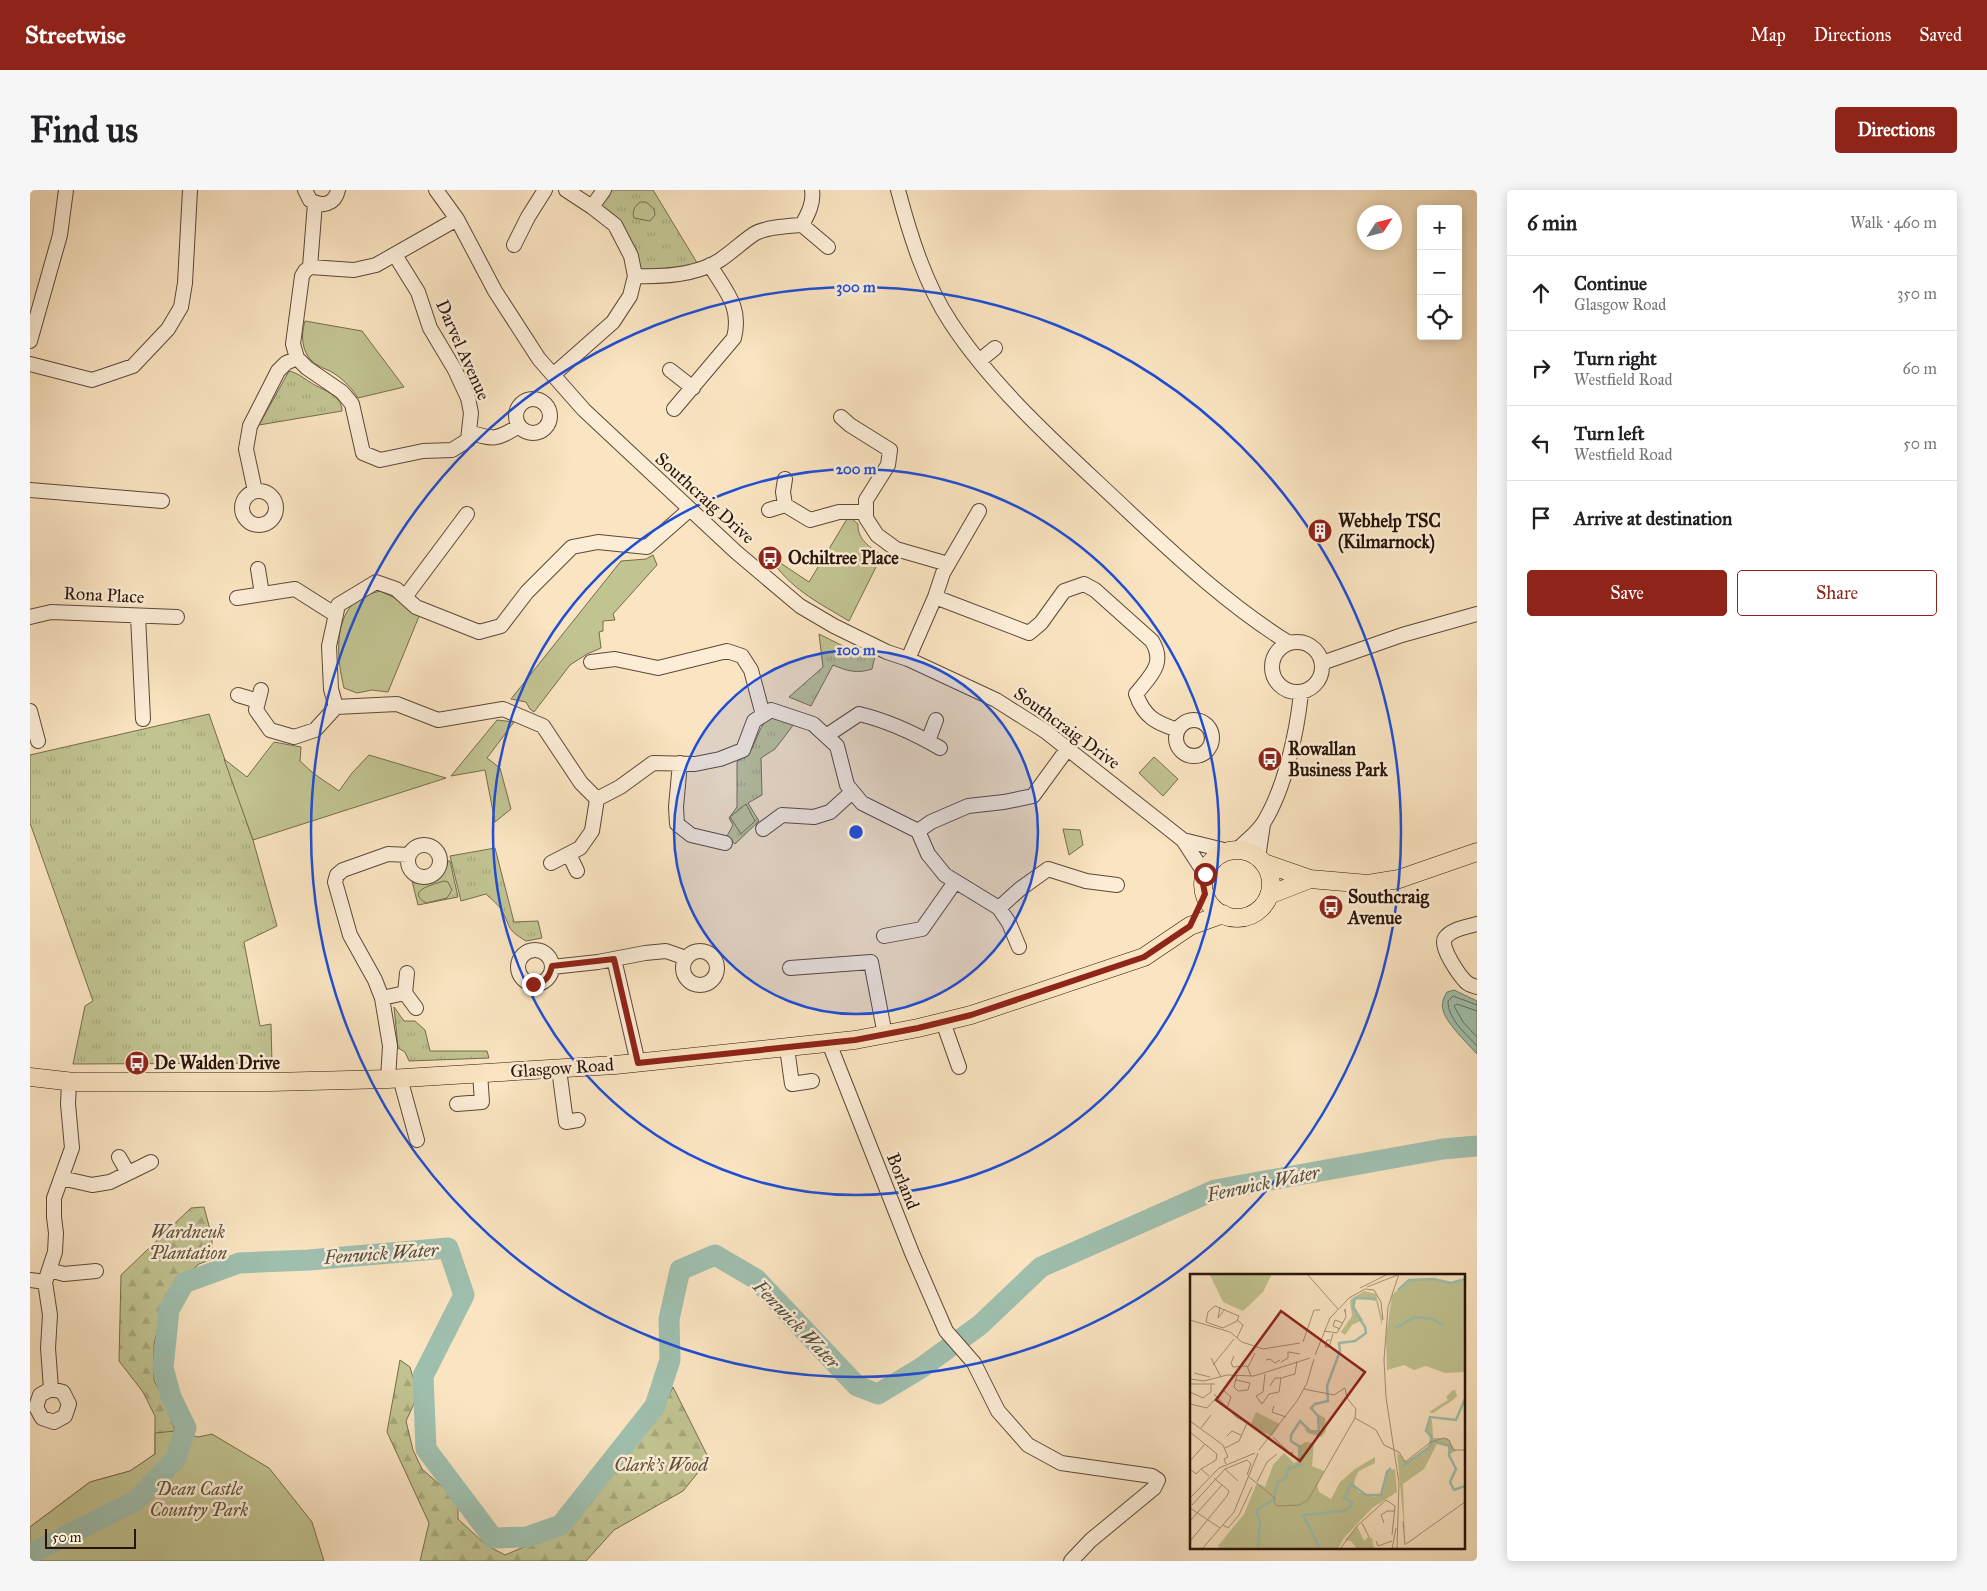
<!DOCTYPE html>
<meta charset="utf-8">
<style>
:root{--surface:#fff;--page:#f6f6f6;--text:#202124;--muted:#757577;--line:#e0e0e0;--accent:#8f2418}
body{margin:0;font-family:"IM FELL Great Primer",serif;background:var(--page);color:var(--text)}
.controls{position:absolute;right:15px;top:15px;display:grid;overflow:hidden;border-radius:5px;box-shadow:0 2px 12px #0003}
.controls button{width:45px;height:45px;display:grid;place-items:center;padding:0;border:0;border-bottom:1px solid var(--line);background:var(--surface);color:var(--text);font:25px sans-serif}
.compass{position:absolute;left:1327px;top:15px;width:45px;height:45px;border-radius:50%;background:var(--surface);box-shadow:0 2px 12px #0003;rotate:54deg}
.scale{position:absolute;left:15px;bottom:12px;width:91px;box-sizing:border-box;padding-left:5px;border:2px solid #291408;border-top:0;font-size:14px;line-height:18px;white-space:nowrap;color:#291408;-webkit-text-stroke:4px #fcedd7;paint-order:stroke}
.stop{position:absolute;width:15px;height:15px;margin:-11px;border:4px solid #8f2418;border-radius:50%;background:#fff}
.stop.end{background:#8f2418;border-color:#fff;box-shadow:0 1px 5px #0008}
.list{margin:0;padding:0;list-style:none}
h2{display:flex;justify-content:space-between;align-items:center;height:65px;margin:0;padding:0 20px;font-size:21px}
h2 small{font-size:16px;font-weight:400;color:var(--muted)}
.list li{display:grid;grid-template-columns:32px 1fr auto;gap:15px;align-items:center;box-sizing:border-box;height:75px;padding:0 20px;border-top:1px solid var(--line)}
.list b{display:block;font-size:19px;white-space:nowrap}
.list p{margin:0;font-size:16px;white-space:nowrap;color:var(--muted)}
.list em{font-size:16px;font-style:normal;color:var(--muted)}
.actions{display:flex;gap:10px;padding:15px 20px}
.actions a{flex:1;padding:11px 0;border:1px solid var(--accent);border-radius:5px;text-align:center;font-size:18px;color:var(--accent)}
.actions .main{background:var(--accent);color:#fff}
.icon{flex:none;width:28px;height:28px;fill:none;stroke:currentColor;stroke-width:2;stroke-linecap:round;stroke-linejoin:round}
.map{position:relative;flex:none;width:1447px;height:1371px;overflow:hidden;border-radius:5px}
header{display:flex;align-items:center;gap:30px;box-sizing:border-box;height:70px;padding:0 25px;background:var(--accent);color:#fff}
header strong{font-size:24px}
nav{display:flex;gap:28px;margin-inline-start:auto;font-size:18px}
.intro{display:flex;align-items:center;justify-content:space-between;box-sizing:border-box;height:120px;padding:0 30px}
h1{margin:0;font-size:35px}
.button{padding:12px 22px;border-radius:5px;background:var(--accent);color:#fff;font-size:18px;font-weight:700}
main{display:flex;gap:30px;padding:0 30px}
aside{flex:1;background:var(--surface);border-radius:5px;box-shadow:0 2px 12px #0003}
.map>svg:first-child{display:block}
.grass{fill:url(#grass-tufts);stroke:#756c4c}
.forest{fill:url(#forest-firs);stroke:#756c4c}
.green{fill:#c1c391;stroke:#756c4c}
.water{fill:#9fbfae;stroke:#707b6c}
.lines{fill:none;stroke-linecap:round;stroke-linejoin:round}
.shore{stroke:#646a5b;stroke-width:1}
.river{stroke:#9fbfae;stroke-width:21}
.minor-casing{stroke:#5d4836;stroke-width:16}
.major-casing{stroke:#291408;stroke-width:19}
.minor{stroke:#fcedd7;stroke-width:14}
.major{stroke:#fae4c1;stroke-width:18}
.route{stroke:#8f2418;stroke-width:6}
.ring{fill:none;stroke:#1d4ed8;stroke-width:2.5}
.labels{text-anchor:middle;stroke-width:5;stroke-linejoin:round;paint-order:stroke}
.street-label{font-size:18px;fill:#291408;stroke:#fcedd7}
.poi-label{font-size:18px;font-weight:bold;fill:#291408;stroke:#fcedd7;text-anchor:start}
.park-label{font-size:18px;font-style:italic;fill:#5e5138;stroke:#fcedd7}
.water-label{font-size:19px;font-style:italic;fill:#525042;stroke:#fcedd7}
.inset-river{fill:none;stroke:#9fbfae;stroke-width:2.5}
.inset-road{fill:none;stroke:#a69177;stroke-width:1}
.view{fill:#8f2418;fill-opacity:0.15;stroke:#8f2418;stroke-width:2.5}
.inset-edge{fill:none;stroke:#291408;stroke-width:2.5}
.centre{fill:#1d4ed8;stroke:#fcedd7;stroke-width:2.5}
.ring-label{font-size:15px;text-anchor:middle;font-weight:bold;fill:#1d4ed8;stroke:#fcedd7;stroke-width:5;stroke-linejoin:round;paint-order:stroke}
</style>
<header>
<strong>Streetwise</strong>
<nav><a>Map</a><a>Directions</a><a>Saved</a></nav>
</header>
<div class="intro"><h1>Find us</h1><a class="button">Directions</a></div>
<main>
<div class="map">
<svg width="1447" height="1371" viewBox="0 0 1447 1371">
<defs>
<pattern id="grass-tufts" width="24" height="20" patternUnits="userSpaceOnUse" patternTransform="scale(1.25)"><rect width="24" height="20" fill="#c1c391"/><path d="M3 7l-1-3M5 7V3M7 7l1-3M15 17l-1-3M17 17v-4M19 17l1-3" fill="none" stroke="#a6a77c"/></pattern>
<pattern id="forest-firs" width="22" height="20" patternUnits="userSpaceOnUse" patternTransform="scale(1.25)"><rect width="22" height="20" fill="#c1c391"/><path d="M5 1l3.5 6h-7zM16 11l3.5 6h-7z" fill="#a6a77c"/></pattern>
</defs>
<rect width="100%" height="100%" fill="#fae4c1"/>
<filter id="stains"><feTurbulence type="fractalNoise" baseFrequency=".004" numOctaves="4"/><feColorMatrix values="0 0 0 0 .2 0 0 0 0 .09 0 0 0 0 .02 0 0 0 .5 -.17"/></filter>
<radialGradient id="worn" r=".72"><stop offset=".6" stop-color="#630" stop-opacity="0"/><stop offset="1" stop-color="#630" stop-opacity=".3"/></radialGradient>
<!-- grass -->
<path class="grass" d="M576,0H623L669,76L606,84L603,64L564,17Z
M259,181C268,183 273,188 280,192C291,200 312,204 312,221L229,235Z
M789,444L813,456L827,459L845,466L842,479C827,484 817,481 803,475L781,516L759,507L793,477Z
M179,524L223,650L247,736L214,752L230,836L241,834L242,873L43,874L55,816L63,811L0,633V565Z
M747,527L764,534L745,559L731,568L732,605L718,613L729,631L705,654L697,646L703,635L699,628L707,617V572C711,568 716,565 720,561C729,549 729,528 747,527Z
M465,658L484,732L508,731L512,748L496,751C476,739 482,739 472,721C469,715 461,709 456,704L431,711L420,666Z
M418,671H420L428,707L388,715L382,691C402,696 413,693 418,671Z
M364,817L374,831H385L395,840L400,861H457L459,868L379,871L375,862L368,858Z"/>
<!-- forest -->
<path class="forest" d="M174,1017L182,1047V1069L169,1074L136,1104L124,1154V1190L137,1215L145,1241L137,1263L0,1337L60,1292L100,1281L125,1264V1226L113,1202L89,1171L91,1085L161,1018Z
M370,1170L380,1177L388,1205L376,1231L383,1260L392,1279L428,1311V1329L456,1355L475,1365L527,1343L560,1315L591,1269L627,1229L643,1197L679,1269L653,1301L584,1340L556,1371H390L399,1333L357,1242Z"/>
<!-- green -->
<path class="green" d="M610,12H616L624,19L625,25L620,31L604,28C602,21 604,17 610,12Z
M275,131L332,141L374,197L328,208C321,197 311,187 300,181C296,179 292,178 289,176C272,167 270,148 275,131Z
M817,329H822L828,334C827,349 840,358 852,365L819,431C789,413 766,402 744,374L746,370L779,392Z
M623,365L627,375L583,424L585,430L573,431V441L569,442L571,458L557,464L540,475L504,522L500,519L496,512L481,509L591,371L616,369Z
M350,401L365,408L390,424L358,502L342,500L327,503L314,498C307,470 302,426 331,407C336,404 344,403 350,401Z
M467,530L484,532L457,568L470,578L481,619L465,632L455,580L421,586Z
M244,552L271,557L270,571L283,583L309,601L322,583L339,565L416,588L223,650L194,569L217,587Z
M1124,567L1148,589L1133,606L1109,583Z
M716,614L725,631L711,644L700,627Z
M1033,639L1050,640L1053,655L1039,665Z
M414,691L418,692L422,700L417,708L396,713C374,700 406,694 414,691Z
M145,1241L168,1247L182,1244L239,1278L282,1332L294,1371H0V1337L60,1292L100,1281L125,1264V1243Z"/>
<!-- water -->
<path class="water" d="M1424,800L1447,811V864C1438,854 1416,833 1413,820C1411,813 1414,807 1417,802Z"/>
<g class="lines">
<!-- shore -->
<path class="shore" d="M1447,815L1423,806L1418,811C1418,829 1435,843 1447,856
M1447,821L1427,814L1424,816L1433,832L1447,847"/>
<!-- river -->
<path class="river" d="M0,1364L105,1311L145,1270L156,1238L141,1207L133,1178L139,1120L154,1093L209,1073L279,1070L418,1058L434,1105L393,1186L396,1259L463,1348L497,1347L531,1335L625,1216L640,1170L639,1129L650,1080L685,1065L726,1089L827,1196L848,1204L891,1178L950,1135L1011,1077L1185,1000L1413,959L1447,956"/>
<defs>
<path id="minor" d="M275,0L280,10C292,18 305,14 308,0
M406,0L427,29L465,101L509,169L554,220L706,362L770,416L804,436L857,462L878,469L966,510L1015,541L1153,650L1175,684
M868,0C880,45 895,94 921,133C967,203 1038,264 1099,322C1149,369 1201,417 1259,453
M562,17L574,0
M772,35C778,24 784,13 782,0
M484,55L498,27L515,0
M365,65L388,102L400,138L425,180L438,208L441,223L438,250L422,260L393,261L350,270L333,263L322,214L312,202L277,178L267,168L263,154L272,86L275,81L280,77L324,80L346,75L427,29
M280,77L285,13
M605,86C632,87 667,85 690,70C702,62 712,52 724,44C735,37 759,36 772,35L798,57
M0,151L30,45L36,0
M949,171L965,158
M0,174L62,190L103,176L138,139L151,117L155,93L160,0
M640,180L663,198
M523,185L583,132L600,106L605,86L601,66L585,35L562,17L536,0
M486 226a17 17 0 1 1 34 0a17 17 0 1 1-34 0Z
M644,219L704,148C712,116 695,101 680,75
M811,227L820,235L860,260L858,275L836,310V328L847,345L866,359L918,374
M439,242C464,250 466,250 489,236
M755,289L753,302L755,315
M0,300L132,311
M212 318a17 17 0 1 1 34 0a17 17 0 1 1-34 0Z
M225,301L216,259L220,236L248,181L256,173L267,168
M659,320L617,357L568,352L542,357L497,402L471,436L449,442L386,417L366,399L346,392L308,415L299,456L301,499L306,517L367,514L408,530L473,519L513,536L551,593L567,609L590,597L623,573L665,574L690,569L713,560L724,531L741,520L783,534L807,556L817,595L832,613L888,641L901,632L938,616L974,612L1003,606L1038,558
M739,320L755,315L780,330L809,322H836
M228,379L232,404
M375,407L437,324
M905,407L999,443L1011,433L1034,401L1054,394L1065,400L1122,451C1136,474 1120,486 1106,504C1114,527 1126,533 1148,540
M207,408L265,399L306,425
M108,426L113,529
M0,427L21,422L147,427
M1242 477a25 25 0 1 1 50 0a25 25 0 1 1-50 0Z
M878,469L905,407L913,383L949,321
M561,472L585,469L628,478L697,461L712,466L721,480L733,525
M1292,473L1372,445L1447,424
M231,500L226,520L240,540L264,547L285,540L306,517
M208,505L228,511
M0,521L8,551
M1146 548a18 18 0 1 1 36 0a18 18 0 1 1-36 0Z
M796,546L829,524C859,531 884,543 910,558
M898,551L906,530
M650,573L646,617L647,634L661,645L695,653
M733,639L752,625L784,627L800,622L822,602
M888,641L898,664L915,685L969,718L979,733L989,757
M1153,650L1198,661
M378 671a16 16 0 1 1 32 0a16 16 0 1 1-32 0Z
M1207,660C1216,651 1228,642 1234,632C1255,598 1267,542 1271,503
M539,664L547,681
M1228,668L1233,634
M521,673L550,658L562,641L567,609
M969,718L990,699L1018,679L1056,691L1087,695
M1447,734C1437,737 1421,739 1415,748C1409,757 1430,786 1436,792C1439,795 1444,796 1447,797
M854,746L892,739L925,692
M488 777a17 17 0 1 1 34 0a17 17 0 1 1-34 0Z
M653 778a17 17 0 1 1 34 0a17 17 0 1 1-34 0Z
M584,769L608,873
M522,777L568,772L615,763L636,761L656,768
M760,778L841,772L855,845
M375,803L386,818
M352,808L375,803L377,783
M913,832L929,877
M799,853L882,1063L916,1141L944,1173L968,1221L998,1255L1031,1273L1122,1286L1128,1290L1124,1298L1061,1350L1041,1371
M757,858L762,894L782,891
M529,879L536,932L548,930
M370,888L387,950
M358,889L360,856L352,808L345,790L320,745L305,692L307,685L313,680L358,664L379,665
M427,914L452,912L450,883
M89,967L98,983
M31,988L62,995L80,992L121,972
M19,1080L34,1084L66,1081
M0,1090L15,1092
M21,1199L33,1202L39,1214L35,1226L24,1232L12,1228L6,1217L10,1205L21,1199L18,1158L20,1125L15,1092L25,1062L26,1043L24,1027V1008L42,958L38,914L39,892"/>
<path id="major" d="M1173 694a34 34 0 1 1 68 0a34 34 0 1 1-68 0Z
M1234,673L1280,689L1338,694L1369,689L1447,662
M1239,705L1280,689
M0,887L44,892H241L358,889L585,875L825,850L888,838L941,825L1114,767L1160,736L1193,724"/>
</defs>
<!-- minor casing -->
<use href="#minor" class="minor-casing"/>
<!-- major casing -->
<use href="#major" class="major-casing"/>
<!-- minor -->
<use href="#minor" class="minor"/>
<!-- major -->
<use href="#major" class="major"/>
</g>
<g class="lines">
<!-- route -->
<path class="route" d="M503,794C515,793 519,788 522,776L584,769L608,873L825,850L888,838L941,825L1114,767L1160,736L1175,704L1173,694L1175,684"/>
</g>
<!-- distance rings -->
<circle cx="826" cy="642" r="182" fill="#1d4ed8" fill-opacity=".12"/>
<g class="ring">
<circle cx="826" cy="642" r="182"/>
<circle cx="826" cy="642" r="363"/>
<circle cx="826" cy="642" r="545"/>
</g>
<!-- icons -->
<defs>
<symbol id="building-disc" viewBox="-11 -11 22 22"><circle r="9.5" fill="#8f2418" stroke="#fcedd7"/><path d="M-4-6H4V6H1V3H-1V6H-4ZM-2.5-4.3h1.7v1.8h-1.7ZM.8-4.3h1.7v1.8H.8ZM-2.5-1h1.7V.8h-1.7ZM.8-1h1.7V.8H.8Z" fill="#fff"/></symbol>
<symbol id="bus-disc" viewBox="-11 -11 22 22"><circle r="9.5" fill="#8f2418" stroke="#fcedd7"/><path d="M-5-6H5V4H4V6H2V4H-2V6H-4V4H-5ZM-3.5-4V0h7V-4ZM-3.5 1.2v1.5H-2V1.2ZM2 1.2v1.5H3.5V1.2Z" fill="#fff"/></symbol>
</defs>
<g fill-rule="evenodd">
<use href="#building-disc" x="1276" y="327" width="28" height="28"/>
<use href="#bus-disc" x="726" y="354" width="28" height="28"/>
<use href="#bus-disc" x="1226" y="555" width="28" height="28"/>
<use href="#bus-disc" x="1287" y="703" width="28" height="28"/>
<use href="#bus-disc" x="93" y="859" width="28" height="28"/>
</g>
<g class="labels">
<!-- street labels -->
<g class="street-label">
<text transform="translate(433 160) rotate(66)" y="6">Darvel Avenue</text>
<text transform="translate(675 308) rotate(42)" y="6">Southcraig Drive</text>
<text transform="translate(74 405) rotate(3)" y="6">Rona Place</text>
<text transform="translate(1037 538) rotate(36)" y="6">Southcraig Drive</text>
<text transform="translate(532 878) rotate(-4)" y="6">Glasgow Road</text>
<text transform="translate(873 991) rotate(68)" y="6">Borland</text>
</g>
<!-- poi labels -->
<g class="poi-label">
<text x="1308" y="337">Webhelp TSC<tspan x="1308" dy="21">(Kilmarnock)</tspan></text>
<text x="758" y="374">Ochiltree Place</text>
<text x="1258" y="565">Rowallan<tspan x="1258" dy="21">Business Park</tspan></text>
<text x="1318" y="713">Southcraig<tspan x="1318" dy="21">Avenue</tspan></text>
<text x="124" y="879">De Walden Drive</text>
</g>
<!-- park labels -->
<g class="park-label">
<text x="158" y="1048">Wardneuk<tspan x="158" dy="21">Plantation</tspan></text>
<text x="631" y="1281">Clark's Wood</text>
<text x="169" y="1305">Dean Castle<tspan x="169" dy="21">Country Park</tspan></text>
</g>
<!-- water labels -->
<g class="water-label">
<text transform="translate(1233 993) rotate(-12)" y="7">Fenwick Water</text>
<text transform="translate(351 1063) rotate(-4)" y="7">Fenwick Water</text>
<text transform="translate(767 1134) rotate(46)" y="7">Fenwick Water</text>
</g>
</g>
<!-- overview -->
<g transform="translate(1160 1084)">
<rect width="275" height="275" fill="#fae4c1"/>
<path d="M82,0L73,18L53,37L33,28L20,1ZM263,116L268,117H265L267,122L263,126L243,139L239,138L258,126L256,123ZM66,138L90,150L82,162L60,152Z" fill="#c1c391"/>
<path d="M174,17L186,20L192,43V52L186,27L170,23L165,25V33L173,46L162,51L155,61L151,58L162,42L160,26ZM128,140L135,144L136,157L132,163L118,159L114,155L131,157ZM239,145L242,146L243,164H257L266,177L258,181V172L248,168L234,195L213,210L215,264L207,178L216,188L238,173L240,164L235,157ZM185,183V189L169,197L165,204L147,213L165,195Z" fill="#c1c391"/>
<path d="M244,5L261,9L275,5V98L255,99L236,92L224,96L214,91L197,96L196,62L202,21L219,6ZM115,168L124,169L122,192L134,197L127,210L129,218L141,225L150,208L163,197L166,200L164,210L168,218L185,223L193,219L198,197L205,195L207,218L182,234L153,265L148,275H31L28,272L54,240L67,209L75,213L83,191L94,179L104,189L108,187V173ZM167,252L174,267L178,263L182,264L184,274L167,275L161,267L155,266Z" fill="#c1c391"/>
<path class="inset-river" d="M208,16L219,6L244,5L261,9L275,5M205,54L225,43L243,45L253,51M245,168L260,172L259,181L266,195L260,208L264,216L275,212M212,193L242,171L241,161L236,157L240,143L266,146L275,125M68,275L70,247L66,237L83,225L88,208L95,205L99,194L110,191V173L101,167V161L110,147L121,158L129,157L128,142L121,134L125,130L138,127L137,112L150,77L149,69L165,67L176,59L175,53L163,34L165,24L186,25M130,275L113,241L153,237L161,233L162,228L154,224L161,210L176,221H191L197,198L201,194"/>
<path class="inset-road" d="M117,0L148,35M177,13L210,0M170,14L198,0M159,24L175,15L184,16L191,28L193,46M25,32L49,42L47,47L33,54L16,48L18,38ZM30,33L28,44L35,35M0,46L40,58L52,68L73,75L110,69M150,55L143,52L145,46L153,49M134,57L147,59L156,43L155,35V38M47,64L53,51L47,46M140,66H137L135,73H139L143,60M113,68L124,36H130M125,81L140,44L160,23M44,82L41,89L43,93L57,92L61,102M21,84L31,103M76,86L80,85L85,89L90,86M91,88L98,84V78L110,80M23,91L44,65M58,93L65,79M4,99L20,103M75,100L73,118L66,122L72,130L79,120L89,118L91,104L105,100L107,87M0,105L14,107L37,101L64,102L120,84M46,106L60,109L58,116L48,117L44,113L47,101M0,110H25M80,112L85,104H91M114,115L144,121L155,114M33,116L41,123L37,134M0,118L13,124L21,118V111M24,120L46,143L60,150M0,130L17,134L27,123M84,132L82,138L96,143M165,144L186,156L194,171L209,178L215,188L241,168L254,164L259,166L263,176H275M0,147L33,171L38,183L34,185L36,190M11,154L21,141M0,158L27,180L26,186L11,195M37,162L42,157L51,161M83,163L101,180L103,179L101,178M35,174L49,167L57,149M69,176L107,127L117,109L124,85M0,187L15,170M0,195L6,200L11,195L19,202M35,195L48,207M59,203L85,224L84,228L87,232L109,231L118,226L165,144L166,135L157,124L155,114M67,208L77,188L87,180M0,224L29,194L65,179M2,231L35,195L57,186L61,190L57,201M0,234L30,254M0,247L32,211M213,247L215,271M172,249L179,263M194,249L191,241L197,237H204M33,251L38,254L49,241L62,213M1,266L37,222L39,217L24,204M186,267L188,272L202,267M216,270L275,228M12,275L44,238L68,179M150,275L167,252L196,226L205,232L202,261M202,275L206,254M207,275L209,209L196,123L194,86L198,33L209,0"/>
<path class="view" d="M91,37L175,98L110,187L26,126Z"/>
<rect width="275" height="275" class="inset-edge"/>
</g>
<circle cx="826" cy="642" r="8" class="centre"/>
<g class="ring-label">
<text x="826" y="102">300 m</text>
<text x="826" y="284">200 m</text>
<text x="826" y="465">100 m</text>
</g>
<rect width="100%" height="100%" filter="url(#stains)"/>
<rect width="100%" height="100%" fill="url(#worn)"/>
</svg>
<div class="controls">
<button>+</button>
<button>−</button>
<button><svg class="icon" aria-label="locate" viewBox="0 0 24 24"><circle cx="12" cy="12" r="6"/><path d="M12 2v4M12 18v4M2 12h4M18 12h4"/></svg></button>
</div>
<svg class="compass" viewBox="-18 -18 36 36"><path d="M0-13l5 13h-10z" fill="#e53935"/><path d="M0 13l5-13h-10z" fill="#757577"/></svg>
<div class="scale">50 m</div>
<div class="stop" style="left:1175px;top:684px"></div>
<div class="stop end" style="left:503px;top:794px"></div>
</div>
<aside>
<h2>6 min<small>Walk · 460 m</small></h2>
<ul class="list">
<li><svg class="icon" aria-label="ahead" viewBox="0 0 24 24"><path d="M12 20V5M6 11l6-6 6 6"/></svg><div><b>Continue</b><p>Glasgow Road</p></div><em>350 m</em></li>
<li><svg class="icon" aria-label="right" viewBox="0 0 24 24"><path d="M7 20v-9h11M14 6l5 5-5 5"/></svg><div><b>Turn right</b><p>Westfield Road</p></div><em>60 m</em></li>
<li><svg class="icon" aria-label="left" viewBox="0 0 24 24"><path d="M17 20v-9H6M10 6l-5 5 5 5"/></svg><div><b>Turn left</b><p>Westfield Road</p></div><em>50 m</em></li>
<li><svg class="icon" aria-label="arrive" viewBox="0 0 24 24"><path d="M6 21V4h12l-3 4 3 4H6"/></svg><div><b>Arrive at destination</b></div></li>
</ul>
<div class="actions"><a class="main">Save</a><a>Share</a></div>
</aside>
</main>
